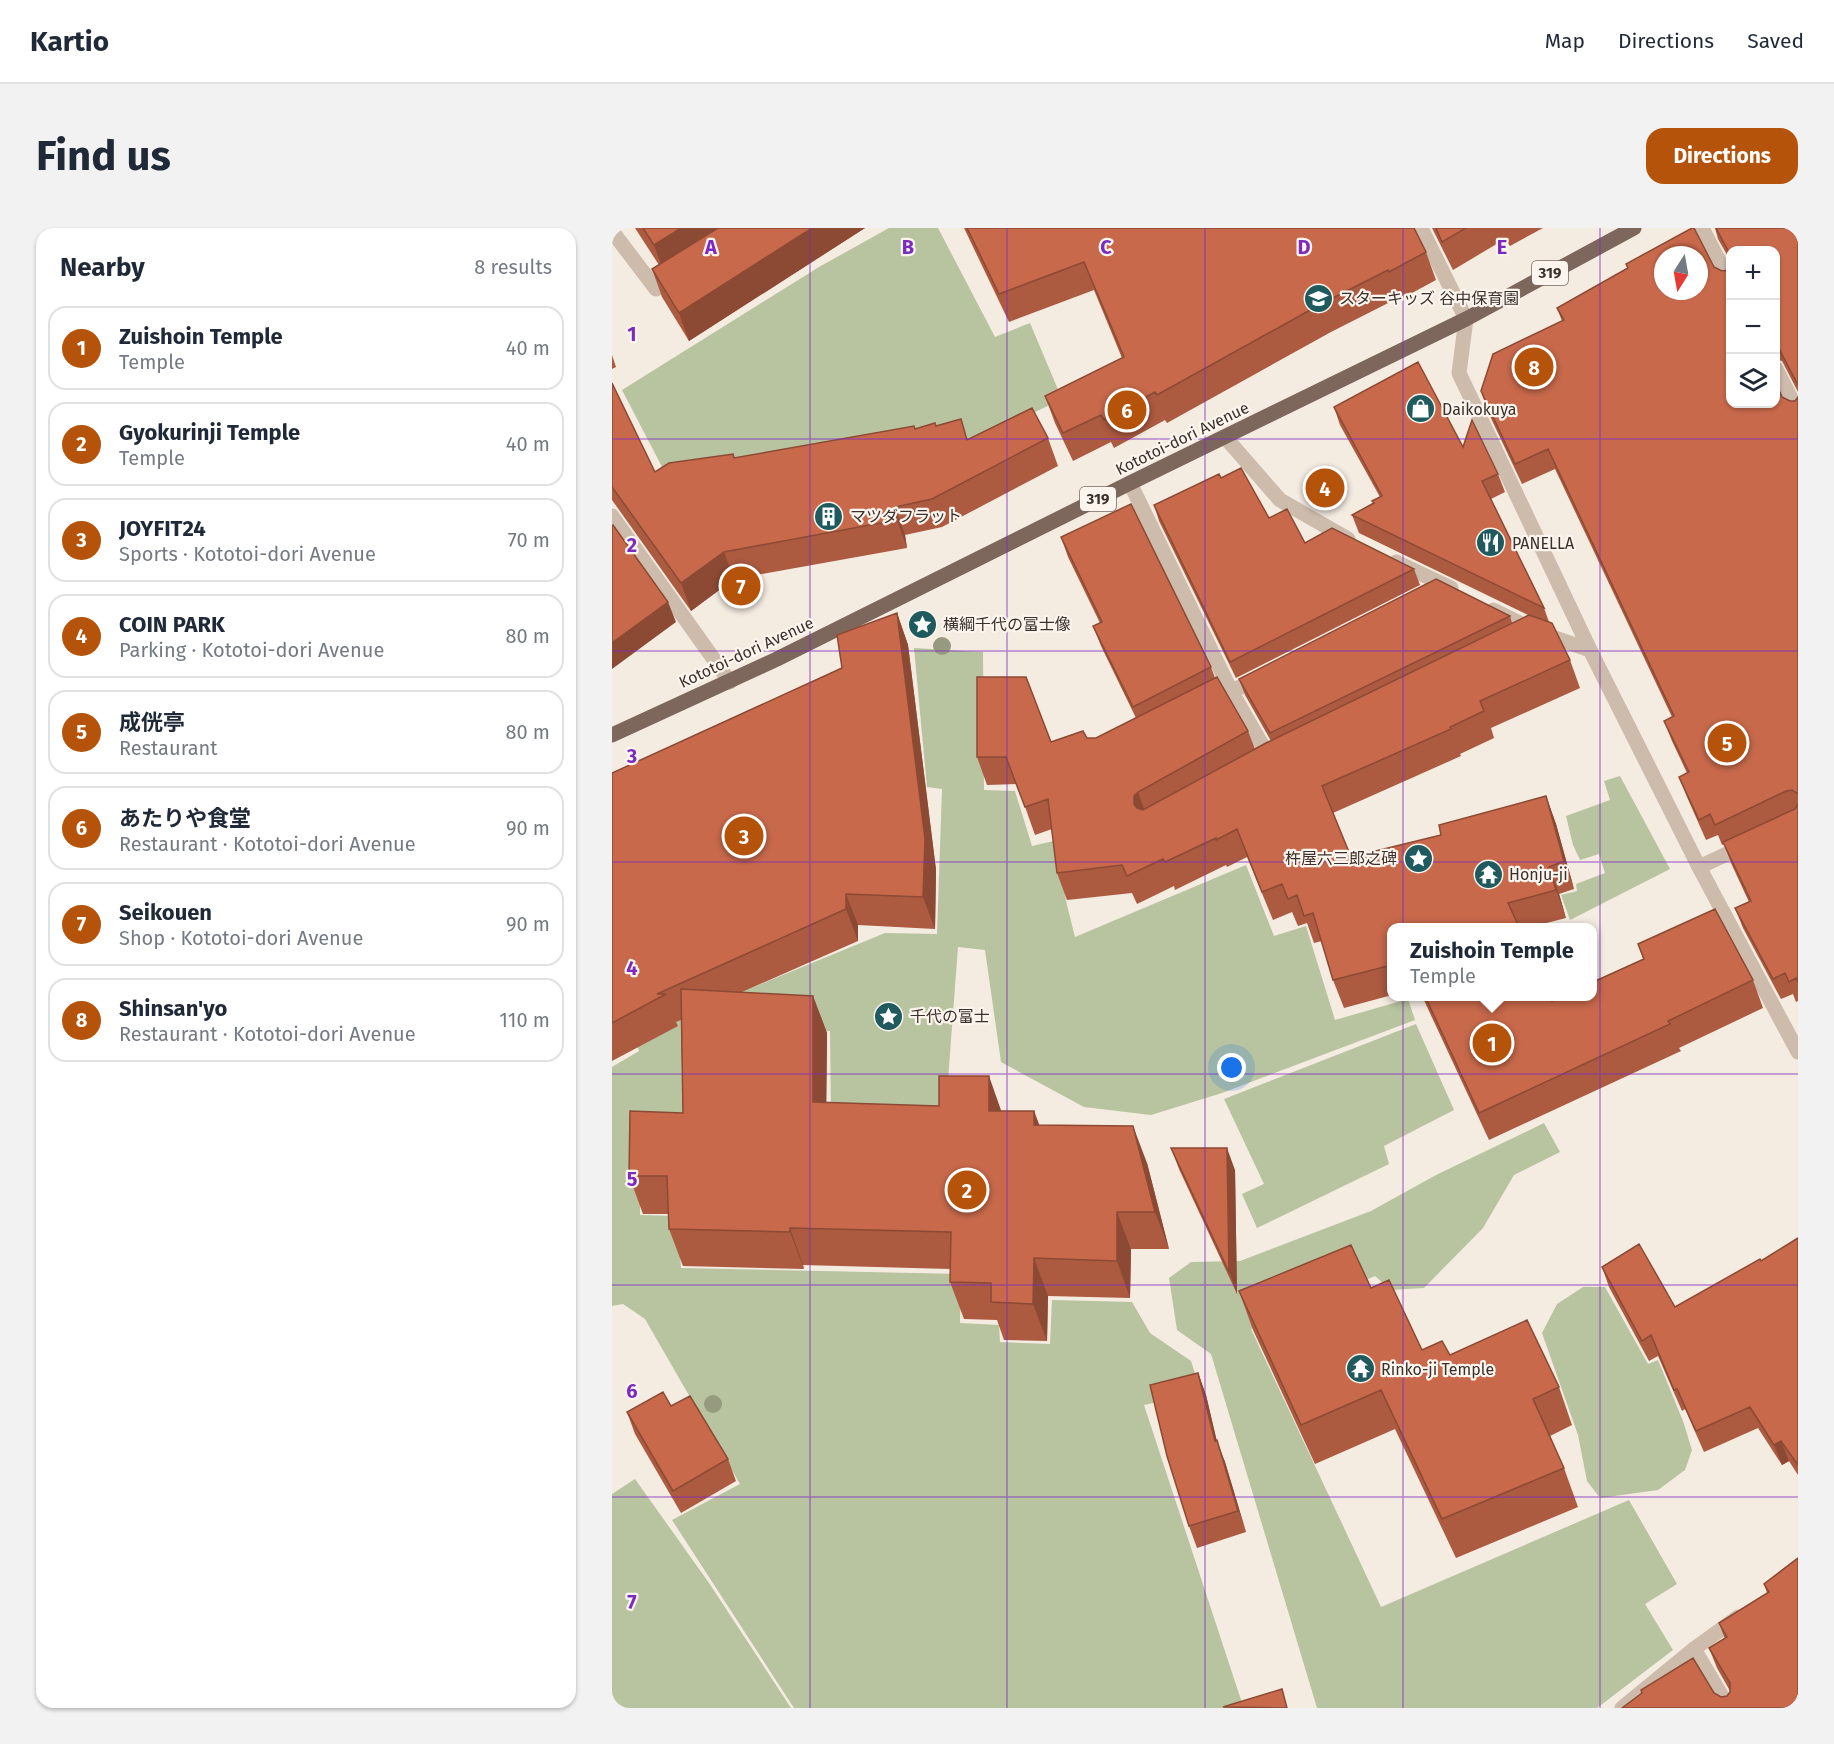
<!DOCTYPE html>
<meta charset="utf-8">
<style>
:root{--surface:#fff;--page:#f2f2f3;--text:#1f2937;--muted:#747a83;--line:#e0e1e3;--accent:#b45309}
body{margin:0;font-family:"Fira Sans","Noto Sans JP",sans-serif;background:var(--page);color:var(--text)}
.controls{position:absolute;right:18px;top:18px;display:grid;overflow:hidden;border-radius:12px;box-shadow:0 2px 4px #0004}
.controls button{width:54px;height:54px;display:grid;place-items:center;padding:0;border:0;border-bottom:2px solid var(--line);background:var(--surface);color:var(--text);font:30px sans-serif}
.compass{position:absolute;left:1042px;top:18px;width:54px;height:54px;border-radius:50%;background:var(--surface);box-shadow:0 2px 4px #0004;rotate:191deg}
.you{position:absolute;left:620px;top:840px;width:21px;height:21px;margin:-15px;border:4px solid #fff;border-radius:50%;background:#1a73e8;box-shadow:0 0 0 9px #1a73e833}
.badge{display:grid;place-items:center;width:39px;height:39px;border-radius:50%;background:var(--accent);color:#fff;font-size:20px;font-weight:700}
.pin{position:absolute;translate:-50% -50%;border:3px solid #fff;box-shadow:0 2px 6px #0006}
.popup{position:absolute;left:775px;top:695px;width:210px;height:78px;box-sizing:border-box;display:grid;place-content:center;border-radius:12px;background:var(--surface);filter:drop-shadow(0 2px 4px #0005);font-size:20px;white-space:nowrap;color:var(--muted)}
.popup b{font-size:22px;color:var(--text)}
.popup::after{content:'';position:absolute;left:50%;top:100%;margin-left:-12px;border:12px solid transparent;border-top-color:var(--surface)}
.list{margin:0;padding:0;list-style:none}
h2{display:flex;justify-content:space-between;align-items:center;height:78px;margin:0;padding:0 24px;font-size:26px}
h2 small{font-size:20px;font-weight:400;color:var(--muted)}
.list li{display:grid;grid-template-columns:39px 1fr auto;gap:18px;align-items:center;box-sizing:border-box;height:84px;margin:0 12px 12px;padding:0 12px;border:2px solid var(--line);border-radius:18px}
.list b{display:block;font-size:22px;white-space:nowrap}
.list p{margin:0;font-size:20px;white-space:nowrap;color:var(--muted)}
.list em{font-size:20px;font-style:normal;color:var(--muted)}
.icon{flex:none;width:33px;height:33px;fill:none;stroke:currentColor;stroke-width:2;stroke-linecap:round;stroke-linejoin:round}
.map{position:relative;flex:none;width:1186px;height:1480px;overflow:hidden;border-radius:18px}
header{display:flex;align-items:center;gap:36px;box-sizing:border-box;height:84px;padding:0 30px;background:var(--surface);border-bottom:2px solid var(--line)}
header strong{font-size:28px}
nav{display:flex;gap:33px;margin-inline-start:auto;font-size:21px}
.intro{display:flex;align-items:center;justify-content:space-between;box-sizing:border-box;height:144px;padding:0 36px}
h1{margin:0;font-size:42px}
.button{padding:15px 27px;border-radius:18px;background:var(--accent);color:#fff;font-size:21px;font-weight:700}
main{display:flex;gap:36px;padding:0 36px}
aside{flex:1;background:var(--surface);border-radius:18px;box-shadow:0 2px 4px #0004}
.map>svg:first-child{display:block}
.green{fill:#b8c4a0}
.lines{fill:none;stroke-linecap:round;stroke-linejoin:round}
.service{stroke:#cdbbac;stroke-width:15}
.minor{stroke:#cdbbac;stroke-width:15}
.tertiary{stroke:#cdbbac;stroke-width:15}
.primary{stroke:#7d675c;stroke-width:15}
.tree{fill:#969b7f}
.wall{fill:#ac5a40}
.shaded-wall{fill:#8c4a34}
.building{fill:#c8694b;stroke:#8c4a34;stroke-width:1.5;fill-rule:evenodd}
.grid{fill:none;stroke:#7b2cbf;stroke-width:1.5;stroke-opacity:0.55}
.labels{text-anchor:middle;stroke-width:4.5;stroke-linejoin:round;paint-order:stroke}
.shield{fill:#fbf5ee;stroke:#756b66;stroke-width:1.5}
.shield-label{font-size:15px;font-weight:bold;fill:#3b302b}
.poi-label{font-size:16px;fill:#3b302b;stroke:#fbf5ee;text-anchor:start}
.street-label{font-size:16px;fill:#3b302b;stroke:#fbf5ee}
.grid-label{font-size:20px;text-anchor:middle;font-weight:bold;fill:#7b2cbf;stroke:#fbf5ee;stroke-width:4.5;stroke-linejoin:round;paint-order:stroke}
</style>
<header>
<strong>Kartio</strong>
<nav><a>Map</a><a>Directions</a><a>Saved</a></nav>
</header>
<div class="intro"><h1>Find us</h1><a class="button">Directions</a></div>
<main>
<aside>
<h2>Nearby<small>8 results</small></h2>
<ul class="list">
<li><span class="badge">1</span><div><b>Zuishoin Temple</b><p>Temple</p></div><em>40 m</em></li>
<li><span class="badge">2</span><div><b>Gyokurinji Temple</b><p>Temple</p></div><em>40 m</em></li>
<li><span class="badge">3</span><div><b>JOYFIT24</b><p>Sports · Kototoi-dori Avenue</p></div><em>70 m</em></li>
<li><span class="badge">4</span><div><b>COIN PARK</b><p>Parking · Kototoi-dori Avenue</p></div><em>80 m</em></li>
<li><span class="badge">5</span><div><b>成侊亭</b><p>Restaurant</p></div><em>80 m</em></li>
<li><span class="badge">6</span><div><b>あたりや食堂</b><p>Restaurant · Kototoi-dori Avenue</p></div><em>90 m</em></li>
<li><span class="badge">7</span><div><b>Seikouen</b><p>Shop · Kototoi-dori Avenue</p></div><em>90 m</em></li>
<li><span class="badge">8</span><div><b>Shinsan'yo</b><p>Restaurant · Kototoi-dori Avenue</p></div><em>110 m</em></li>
</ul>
</aside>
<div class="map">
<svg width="1186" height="1480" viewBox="0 0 1186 1480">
<rect width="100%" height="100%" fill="#f4ebe1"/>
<!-- green -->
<path class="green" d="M277,0H326L383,109L418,95L450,171L371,209L60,258L10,162L207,39Z
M302,420L371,424L372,562L403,563L420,618L446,612L454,673L463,709L634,637L662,708L694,698L723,792L796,771L803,792L610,865L539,887L472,879L389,834L373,722L346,719L333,892L219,888L218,803L173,801L82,919L29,918L28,987L66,988L69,1040L349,1046L348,1095L387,1097L388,1114L438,1116L440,1072L520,1074L538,1105L579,1133L589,1164L532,1177L631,1478L629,1480H182L60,1292L128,1256L33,1091L11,1076L0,1078V839L27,823L22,808L273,705L325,706L330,561L315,559Z
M1008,548L1058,641L958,692L949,667L965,663L964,656L993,645L987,626L968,632L961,617L954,588L998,572L992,553Z
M804,796L842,882L772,918L777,936L645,1000L630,966L652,956L612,871Z
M932,895L948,924L902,947L871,1000L812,1060L779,1062L763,1048L639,1101L769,1379L1017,1272L1065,1356L1033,1376L1061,1422L985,1480H705L599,1126L565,1102L557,1050L579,1034L628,1033L759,983L824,947Z
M971,1059H993L1036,1136L1046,1132L1071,1193L1080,1222L1073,1242L1046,1262L988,1270L975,1253L966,1207L930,1105L945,1076Z
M23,1251L97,1355L179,1480H0V1266Z"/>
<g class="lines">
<!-- service -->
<path class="service" d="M0,3L44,61L64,49
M613,209L668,272L736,311
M518,255L619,463L660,534
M784,334L839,360
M881,382L926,404L978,422
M597,475L648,449
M1087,639L1132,618
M1010,1480L1082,1421L1126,1389"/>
<!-- minor -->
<path class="minor" d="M809,0L854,91L847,145L978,422L1087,639L1186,824
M1090,0L1118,54
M1164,141L1186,184
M0,288L118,454"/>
<!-- tertiary -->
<path class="tertiary" d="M1082,1421L1117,1480"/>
<!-- primary -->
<path class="primary" d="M0,507L165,431L518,255L854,91L1022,0"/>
</g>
<!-- trees -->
<g class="tree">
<circle cx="330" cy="418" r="9"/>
<circle cx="101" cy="1176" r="9"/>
</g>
<!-- wall -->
<path class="wall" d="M23,0H253L77,113L50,69L40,41L47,37Z
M352,0H802L814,24L824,52L787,72L786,70L719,104L555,195L553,192L502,220L499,214L461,233L443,195L433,168L510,130L482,62L397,94Z
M820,0H931L898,18L893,11L841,42Z
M1103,0H1186V164L1170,133L1164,131V22H1119V34L1106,11Z
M1014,36L1119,176L1170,169L1178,173H1183L1186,169V773L1184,774L1181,766L1169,771L1131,700L1123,680L1137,674L1119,635L1112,616L1110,617L1106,607L1094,612L1075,569L1067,549L1075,545L1060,513L1052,493L1060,489L943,241L910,256L876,184L869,163L950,93L945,80L1015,40Z
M0,127L4,139L0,141Z
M0,155L43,244L121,226L123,230L324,198L356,211L436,210L446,238L330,299L293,307L295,320L122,351L79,383L0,272Z
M722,179L851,219L886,246L893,264L879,271L932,380L937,394L958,432L968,460L879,500L882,510L848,526L849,528L721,585L739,629L829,607L934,568L944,596L962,661L947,666L954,690L919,699H780V767L732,780L721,752L710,713L702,715L695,695L686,698L680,684L661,692L635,629L615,639L614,637L563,662L562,658L525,676L520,665L455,672L445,645L440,601L423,607L405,556L375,557L365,529L439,514L475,510H484L524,490L489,418L481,398L488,395L456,329L449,309L599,439L603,450L636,503L643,521L659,513L633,467L627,451L898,388L900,395L916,387L747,305L740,287L761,275L768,269L728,197Z
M609,250L657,290L693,315L802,341L808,357L624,450L547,293L542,277Z
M285,385L296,417L324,642L323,701L246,697V713L130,764L201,768L215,805L214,875L390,883H422L427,897L535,935L557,1021H519L518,1070L436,1068L435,1113L392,1112L385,1092L352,1091L338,1054V1041L191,1037L192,1041L71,1038L57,1001V986H31L17,948L71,885L69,792L64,794L66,798L0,833V545L230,440Z
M1026,716L1141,752L1151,780L1067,820L1069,823L877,912L810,768H939L940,773L1031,731Z
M559,920L623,942L625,1066L567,941Z
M1186,1010V1247L1177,1233L1170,1237L1146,1200L1092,1224L1073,1181L1070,1183L1046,1128L1037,1133L997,1059L990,1039L1063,1079L1149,1033Z
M759,1060L810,1122L838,1127L947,1159L960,1197L938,1208L952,1240L966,1279L844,1330L783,1201L703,1236L641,1102L627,1063Z
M586,1145L594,1167L605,1214L613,1234L634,1304L585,1320L577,1298Z
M59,1178L116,1231L124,1253L69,1285L23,1206L15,1184Z
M1186,1330V1480L1030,1466L1029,1462L1102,1465L1109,1469L1115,1468L1118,1463L1105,1440L1097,1420L1113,1411L1107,1395L1155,1365L1152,1356Z"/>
<!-- shaded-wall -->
<path class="shaded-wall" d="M69,0H124L52,45L42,17Z
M200,0H253L77,113L67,85Z
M283,279L293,307L295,320L285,292Z
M112,324L122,351L79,383L69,355Z
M56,374L64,394L0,441V415Z
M285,385L296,417L324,642L323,701L311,669Z
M526,564L536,592L522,576V568Z
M934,568L944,596L962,661L952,633Z
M937,639L947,666L954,690L944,662Z
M234,666L246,697V713L234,681Z
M201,768L215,805L214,911L201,874Z
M377,848L390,885L377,883Z
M422,883L436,920L422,897Z
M521,898L535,935L557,1021L543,984Z
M615,920L623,942L625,1066L617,1044Z
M505,984L519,1021L518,1070L505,1033Z
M178,1000L191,1037L192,1041L178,1004Z
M422,1030L436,1068L435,1113L421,1076Z
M586,1145L594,1167L605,1214L613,1234L634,1304L603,1213Z
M1169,1213L1177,1233L1170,1237L1162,1217Z"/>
<!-- building -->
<path class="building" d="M31,0H69L42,17Z
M106,0H200L67,85L40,41Z
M355,0H802L814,24L777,44L776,42L709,76L545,167L543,164L492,192L489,187L451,205L433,168L512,129L472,34L387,66Z
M824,0H854L830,14Z
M1080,0H1082L1102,39L1110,43L1116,42L1119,39V176H1164V155L1170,169L1178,173H1183L1186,169V566L1180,562L1174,563L1103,597L1098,586L1087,592L1067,549L1077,544L1052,493L1062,488L936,221L903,236L869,163L881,126L952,92L945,80L1016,40L1014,36ZM1051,27H1087V63H1051Z
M1104,0H1186V157L1164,115V22H1119V28Z
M806,134L851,219L860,192L886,246L870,253L932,380L740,287L762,275L760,273L770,268L722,179Z
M0,155L43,244L57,235L121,226L122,230L302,198L303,201L323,195L324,198L349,191L355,212L420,180L436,210L320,271L283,279L285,292L112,324L69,355L0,259Z
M629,240L657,290L675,281L693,315L720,300L802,341L618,434L542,277L607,246L609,250Z
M519,276L599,439L521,479L481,398L490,394L449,309Z
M1,297L56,374L0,415V298Z
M824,351L898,388L658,505L627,451Z
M285,385L313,611L311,669L234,666V681L45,766H54L0,795V545L230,440L225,407Z
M917,387L940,395L958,432L868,473L872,483L838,499L839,501L710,558L739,629L829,607L827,597L934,568L952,633L937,639L944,662L896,675L907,699H780V737L721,752L701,685L692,688L685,667L676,671L670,656L650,664L625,601L604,612V610L553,634L551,631L515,648L510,637L445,645L436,571L413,579L394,529H365V449H414L439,514L471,503L475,510H484L605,449L636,503L526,564L522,568V576L525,580L531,582L654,515Z
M1186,576V754L1184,750L1177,754L1173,745L1161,751L1123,680L1139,673L1111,614L1183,581Z
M1103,681L1141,752L1056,793L1058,796L867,885L813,768H939L940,773L949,768H981V754L1032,731L1026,716Z
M69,761L201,768V874L327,878V848H377V883H422V897L521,898L543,984H505V1033L422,1030L421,1076L379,1074V1055L338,1054L339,1004L178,1000V1004L57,1001L55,948H17L18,883L71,885Z
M559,920H615L617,1044Z
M1186,1010V1237L1169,1213L1162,1217L1138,1179L1084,1203L1065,1161L1062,1162L1039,1107L1030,1113L990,1039L1027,1016L1063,1079L1148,1031L1149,1033Z
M739,1017L759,1060L777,1052L810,1122L830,1113L838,1127L915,1092L947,1159L921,1171L952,1240L830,1291L769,1162L689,1197L627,1063Z
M586,1145L603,1213L605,1212L626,1283L577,1298L555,1228L538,1157Z
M51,1164L59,1178L78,1168L116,1231L61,1263L15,1184Z
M1186,1330V1480H1010L1030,1465L1029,1462L1081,1430L1102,1465L1109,1469L1115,1468L1118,1464V1455L1097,1420L1115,1409L1107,1395L1157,1364L1152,1356Z
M670,1461L675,1480L611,1479Z"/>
<!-- grid -->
<path class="grid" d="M198,0V1480M395,0V1480M593,0V1480M791,0V1480M988,0V1480M0,211H1186M0,423H1186M0,634H1186M0,846H1186M0,1057H1186M0,1269H1186"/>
<!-- icons -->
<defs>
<symbol id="school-disc" viewBox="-11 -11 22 22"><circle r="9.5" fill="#1f5a5e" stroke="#fbf5ee"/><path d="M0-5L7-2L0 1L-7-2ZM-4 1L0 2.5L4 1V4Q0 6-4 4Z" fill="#fff"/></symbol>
<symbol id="shop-disc" viewBox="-11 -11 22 22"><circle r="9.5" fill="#1f5a5e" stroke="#fbf5ee"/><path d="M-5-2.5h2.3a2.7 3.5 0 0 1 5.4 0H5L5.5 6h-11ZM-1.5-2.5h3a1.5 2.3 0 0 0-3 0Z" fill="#fff"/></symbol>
<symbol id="building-disc" viewBox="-11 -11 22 22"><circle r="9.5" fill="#1f5a5e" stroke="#fbf5ee"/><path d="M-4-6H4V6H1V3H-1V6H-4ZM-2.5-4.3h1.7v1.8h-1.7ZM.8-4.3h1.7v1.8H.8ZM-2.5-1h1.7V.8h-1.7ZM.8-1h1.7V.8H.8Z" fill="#fff"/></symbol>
<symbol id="restaurant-disc" viewBox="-11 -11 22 22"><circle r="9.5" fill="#1f5a5e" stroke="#fbf5ee"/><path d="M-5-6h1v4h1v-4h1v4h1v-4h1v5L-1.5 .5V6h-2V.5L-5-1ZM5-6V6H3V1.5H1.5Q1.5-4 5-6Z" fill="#fff"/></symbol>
<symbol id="sight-disc" viewBox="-11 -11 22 22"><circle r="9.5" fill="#1f5a5e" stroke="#fbf5ee"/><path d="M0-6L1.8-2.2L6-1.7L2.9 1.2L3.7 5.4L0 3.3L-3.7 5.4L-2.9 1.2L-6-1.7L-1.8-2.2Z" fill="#fff"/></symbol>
<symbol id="temple-disc" viewBox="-11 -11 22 22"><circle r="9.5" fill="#1f5a5e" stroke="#fbf5ee"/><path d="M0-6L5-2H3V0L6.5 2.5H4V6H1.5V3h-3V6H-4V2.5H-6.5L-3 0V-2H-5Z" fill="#fff"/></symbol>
</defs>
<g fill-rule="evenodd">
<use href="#school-disc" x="690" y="54" width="33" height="33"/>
<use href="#shop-disc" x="792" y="164" width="33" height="33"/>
<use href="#building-disc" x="200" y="272" width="33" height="33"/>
<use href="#restaurant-disc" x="862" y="298" width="33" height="33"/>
<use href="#sight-disc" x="294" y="380" width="33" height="33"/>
<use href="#sight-disc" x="790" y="614" width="33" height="33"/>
<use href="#temple-disc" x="860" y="630" width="33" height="33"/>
<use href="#sight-disc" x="260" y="772" width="33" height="33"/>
<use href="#temple-disc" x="732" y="1124" width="33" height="33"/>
</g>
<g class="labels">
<!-- shield labels -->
<g class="shield">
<rect x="920" y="33" width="36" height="24" rx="4.5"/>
<rect x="468" y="259" width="36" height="24" rx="4.5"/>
</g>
<g class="shield-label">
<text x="938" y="50">319</text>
<text x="486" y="276">319</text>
</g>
<!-- poi labels -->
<g class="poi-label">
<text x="727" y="76">スターキッズ 谷中保育園</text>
<text x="830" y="187">Daikokuya</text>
<text x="238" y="294">マツダフラット</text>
<text x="900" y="321">PANELLA</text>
<text x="331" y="402">横綱千代の富士像</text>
<text x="785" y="636" text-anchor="end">杵屋六三郎之碑</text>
<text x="897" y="652">Honju-ji</text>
<text x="298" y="794">千代の富士</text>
<text x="769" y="1147">Rinko-ji Temple</text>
</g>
<!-- street labels -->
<g class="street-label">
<text transform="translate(570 210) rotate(-26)" y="6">Kototoi-dori Avenue</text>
<text transform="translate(134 424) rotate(-25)" y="6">Kototoi-dori Avenue</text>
</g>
</g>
<g class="grid-label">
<text x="99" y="26">A</text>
<text x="296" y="26">B</text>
<text x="494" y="26">C</text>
<text x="692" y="26">D</text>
<text x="890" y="26">E</text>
<text x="20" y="113">1</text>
<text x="20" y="324">2</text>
<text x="20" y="535">3</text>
<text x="20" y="747">4</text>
<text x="20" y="958">5</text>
<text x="20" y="1170">6</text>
<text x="20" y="1381">7</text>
</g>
</svg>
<div class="controls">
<button>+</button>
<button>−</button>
<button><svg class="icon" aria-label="layers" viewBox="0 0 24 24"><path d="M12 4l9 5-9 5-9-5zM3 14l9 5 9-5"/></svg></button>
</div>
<svg class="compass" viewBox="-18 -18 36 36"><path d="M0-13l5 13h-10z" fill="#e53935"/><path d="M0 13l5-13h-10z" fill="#747a83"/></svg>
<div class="you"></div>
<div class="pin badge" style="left:880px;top:815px">1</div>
<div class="popup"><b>Zuishoin Temple</b>Temple</div>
<div class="pin badge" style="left:355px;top:962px">2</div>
<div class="pin badge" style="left:132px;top:608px">3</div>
<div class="pin badge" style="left:713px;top:260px">4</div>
<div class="pin badge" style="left:1115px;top:515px">5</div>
<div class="pin badge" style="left:515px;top:182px">6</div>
<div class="pin badge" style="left:129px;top:358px">7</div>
<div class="pin badge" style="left:922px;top:139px">8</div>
</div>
</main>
